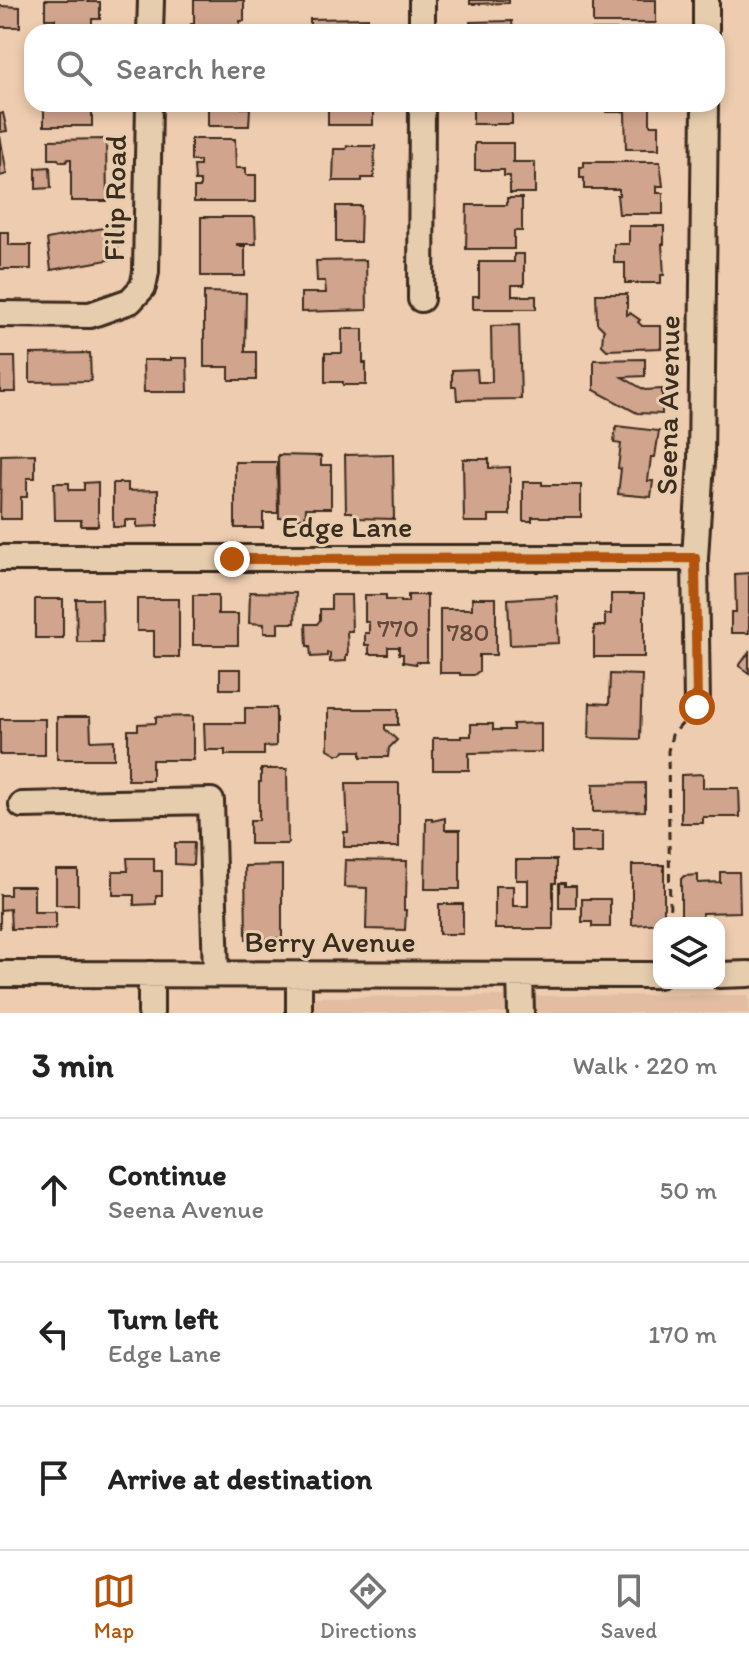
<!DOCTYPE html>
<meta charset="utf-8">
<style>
:root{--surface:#fff;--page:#f2f2f2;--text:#222;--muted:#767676;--line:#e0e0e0;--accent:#b45309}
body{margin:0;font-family:Itim,sans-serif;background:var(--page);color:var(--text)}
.controls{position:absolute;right:24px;bottom:24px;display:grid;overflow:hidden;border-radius:16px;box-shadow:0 4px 12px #0003}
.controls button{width:72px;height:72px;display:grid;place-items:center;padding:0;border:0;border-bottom:2px solid var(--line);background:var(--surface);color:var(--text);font:40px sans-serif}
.stop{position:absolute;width:24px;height:24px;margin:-18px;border:6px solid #b45309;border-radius:50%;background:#fff}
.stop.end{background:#b45309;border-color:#fff;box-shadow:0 2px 8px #0008}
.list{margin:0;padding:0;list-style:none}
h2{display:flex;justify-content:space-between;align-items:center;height:104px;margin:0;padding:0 32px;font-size:34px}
h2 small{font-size:26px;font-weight:400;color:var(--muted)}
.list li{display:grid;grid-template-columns:52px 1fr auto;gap:24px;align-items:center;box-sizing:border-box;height:144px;padding:0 32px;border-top:2px solid var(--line)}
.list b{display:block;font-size:30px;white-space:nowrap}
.list p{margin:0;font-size:26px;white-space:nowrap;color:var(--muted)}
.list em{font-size:26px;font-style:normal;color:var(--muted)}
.icon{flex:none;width:44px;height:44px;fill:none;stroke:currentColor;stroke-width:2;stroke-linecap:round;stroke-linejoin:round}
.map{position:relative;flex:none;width:749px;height:1013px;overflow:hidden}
.search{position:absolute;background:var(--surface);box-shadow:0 4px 12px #0003;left:24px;right:24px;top:24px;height:88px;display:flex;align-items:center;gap:20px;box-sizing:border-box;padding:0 28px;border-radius:24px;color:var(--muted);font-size:30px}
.sheet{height:536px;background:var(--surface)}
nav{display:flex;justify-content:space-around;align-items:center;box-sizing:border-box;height:112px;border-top:2px solid var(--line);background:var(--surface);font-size:22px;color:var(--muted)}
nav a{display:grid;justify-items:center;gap:4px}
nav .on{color:var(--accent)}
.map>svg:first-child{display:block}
.built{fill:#e2bda2}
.building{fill:#d0a48d;stroke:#3b2a1e;stroke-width:2}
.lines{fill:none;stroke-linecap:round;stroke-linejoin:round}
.minor-casing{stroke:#3b2a1e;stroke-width:30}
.path{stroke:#3b2a1e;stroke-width:3;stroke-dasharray:8 6;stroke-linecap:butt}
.minor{stroke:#e6cdae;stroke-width:24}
.route{stroke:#b45309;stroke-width:10}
.labels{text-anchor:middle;stroke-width:6;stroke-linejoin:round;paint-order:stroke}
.number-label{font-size:26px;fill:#60483a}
.street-label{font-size:30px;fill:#3b2a1e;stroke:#e6cdae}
</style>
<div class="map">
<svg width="749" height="1013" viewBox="0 0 749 1013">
<rect width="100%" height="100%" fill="#eeccaf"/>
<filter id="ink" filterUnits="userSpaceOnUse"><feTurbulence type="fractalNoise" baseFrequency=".0125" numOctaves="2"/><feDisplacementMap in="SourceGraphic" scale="16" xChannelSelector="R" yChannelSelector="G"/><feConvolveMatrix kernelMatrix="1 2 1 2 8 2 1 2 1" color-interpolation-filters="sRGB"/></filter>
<g filter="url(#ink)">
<!-- built -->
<path class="built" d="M749,995V1013H286V997Z"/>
<!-- building -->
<path class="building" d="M45,0H88V2H100V19H92V29L109,28V32H55V19H45Z
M194,0H244V21H240V28H213V32H191V24H194Z
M470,0H509V3L470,4Z
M613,0H656V23H593V2H613Z
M0,6L20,7V27H0Z
M368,18V32H310V19Z
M512,21L513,32H470V22Z
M583,30H617V32H583Z
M44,104H92V126H44Z
M208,104H242V108H250L249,126H208Z
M336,104H373V125H328V109H336Z
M473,104H512V124H473Z
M606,104H650V125H659V149H626L625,112H606Z
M3,113L7,131L0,132V114Z
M0,136L7,174L0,176Z
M106,139L107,201H71V159H68L66,162H60L58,159H49V140Z
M191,139H235L236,168H246V175H256V202H194V188H200V181H195L194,166H200V161H191Z
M475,143H513V162H535V193H510V176H504V170H475Z
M347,146H375L374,178H362V181H333L334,149H346Z
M584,162H660L663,186H657V193H663V214H619L617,195H619V189H584V178H580V167H584Z
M50,167L51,188L36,189V168Z
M507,198H522V231H514V249H466L467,205H507Z
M336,206H361L360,242H336Z
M201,217H255L256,244H237V246H245V276H201Z
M113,226L119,258L51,270L47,239Z
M629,226H664V244H662L664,275H661V283H625V263H614V244H629Z
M0,232H9V245H31V269H0Z
M514,254H524V285H512V296H536V309H473V296H479V262H514Z
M366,260L367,310L301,312V293H326L325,281H317L316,261Z
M204,292L246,293L245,352H256V380H229V367H204Z
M596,294H627V315L630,313L640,320L638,322L642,326H661V348L607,350L602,345L603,332L604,330L597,323Z
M519,325L521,399L457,400L456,387H452V370L477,369L478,382H492L491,326Z
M342,329H363V363H366V385H343V382H325V353H342Z
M90,353L91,381L30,382V354Z
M0,357H15L16,392H0Z
M171,358H187L188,392H144L143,360H171Z
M645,359V376L622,377L645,390L662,389V414L637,413L594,390V360Z
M616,426L659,431L655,457H651L648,481H653L651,497L618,494L621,469L618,468L621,444L614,443Z
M35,454V478H27V497H21V519H0L1,455Z
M393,454L394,519L355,518L352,512H346L345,455Z
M278,455L321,456V465H331V508H306L305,518H279Z
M463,459H489V468L510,467V515H489V522H464Z
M235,462H277L278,513H263V528H235Z
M98,482V526H81V520H55L54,483H69V490H84V483Z
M523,482H542V485H581V517H532V521H523Z
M113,483H128V491L158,490V526L137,527V520H125V527H113Z
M749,573V633H731V612H736L735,574Z
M250,592L296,593L295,623H278V633H264V624L249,623Z
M611,594H644V657H594V626H605V614H611Z
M193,595H218V614H238V645H193Z
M331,595H351L352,631H347L348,655H346V661L330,662V653H327V656L311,657L310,646H307L306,624H317L320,620V609H331Z
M365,595H386V600H401V602H408V595H427V662H416V664L403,662V654H399V647H388V654H369V645H365V633H369V622H365Z
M557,596L559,643L510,645L508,599Z
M472,598H496V655H479V671L474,675H460V673H440V609H472Z
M35,599H63V638H35Z
M76,599H102L103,642H77Z
M137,599H179V657H154V631H137Z
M749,652V673L739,666Z
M220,669H241V689H220Z
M610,674L642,675L640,739L589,738L590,703L609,704Z
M245,708H276V746L264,747V755H225V750H205L204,723H245Z
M328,709H398V725H385V729L397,740L389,748L388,757H361V751H345L341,754H337L328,749Z
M193,716V760H152V780H128V730H138V724L156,723V717Z
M57,717H90L91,741L114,740V759H57Z
M0,719H45V755H0Z
M541,723V752L469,753V770H433V738H461V736H471V724H493V730H513V724Z
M261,769H287L288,844H250V820H259V782H261Z
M703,774V788H739L740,817H703V823H681V775Z
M346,783H399V847H344V832H348Z
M645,783V811L593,812V784Z
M426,818H432V821L445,818V830H460V889H425Z
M571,832H603V853H571Z
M175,843H194L193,865L175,864Z
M127,858H154V871H162V895H156V904L134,905V895H113V871H128Z
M345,860L407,861L406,898H404V910H406L405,930L366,929L367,888L344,887Z
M516,860H556V883H553V929H495V886H513V906H528V880H516Z
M282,865V938L246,939L245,866Z
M632,865H664V923L632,925Z
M56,870H78V905H56Z
M720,872H739L740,912L702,913V923H681V879L684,876L698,875V883L720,882Z
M559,883H565V886H576V908H559Z
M10,886H34V912H56V929H11L10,909L0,910V929V895H10Z
M582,899H610V927H592V922H582Z
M439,904H463V934H439Z"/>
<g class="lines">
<defs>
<path id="minor" d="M150,32L151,0
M422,32V0
M706,32V0
M421,299L422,104
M0,314L90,315L130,301L143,287L146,272L149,104
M0,558H695
M697,707L695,558L701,462L705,104
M22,805L211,801L216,974
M0,974L659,975
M151,974V1013
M299,975V1013
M520,975L521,1013
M719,975L749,974"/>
</defs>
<!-- minor casing -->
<use href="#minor" class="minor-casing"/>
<!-- path -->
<path class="path" d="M670,923L668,751L672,735L684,722"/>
<!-- minor -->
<use href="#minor" class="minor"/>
</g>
</g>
<g class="lines" filter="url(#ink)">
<!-- route -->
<path class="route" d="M232,559L695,558L697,707"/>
</g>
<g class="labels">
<!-- number labels -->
<g class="number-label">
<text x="398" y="637">770</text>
<text x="468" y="641">780</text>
</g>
<!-- street labels -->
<g class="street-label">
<text transform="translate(115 198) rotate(-89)" y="10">Filip Road</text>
<text transform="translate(668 405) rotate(-89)" y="10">Seena Avenue</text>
<text x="347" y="537">Edge Lane</text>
<text x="330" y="952">Berry Avenue</text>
</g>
</g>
</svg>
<div class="controls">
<button><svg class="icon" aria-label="layers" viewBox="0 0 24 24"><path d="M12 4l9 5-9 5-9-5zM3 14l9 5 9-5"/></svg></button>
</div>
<div class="stop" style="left:697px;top:707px"></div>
<div class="stop end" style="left:232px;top:559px"></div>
<div class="search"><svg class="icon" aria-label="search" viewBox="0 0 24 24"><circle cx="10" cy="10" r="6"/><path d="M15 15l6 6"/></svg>Search here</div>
</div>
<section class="sheet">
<h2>3 min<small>Walk · 220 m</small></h2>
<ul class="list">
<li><svg class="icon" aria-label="ahead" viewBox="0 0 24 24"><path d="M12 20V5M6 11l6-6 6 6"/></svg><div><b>Continue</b><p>Seena Avenue</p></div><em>50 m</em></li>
<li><svg class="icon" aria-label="left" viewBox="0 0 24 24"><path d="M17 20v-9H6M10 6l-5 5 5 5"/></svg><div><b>Turn left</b><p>Edge Lane</p></div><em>170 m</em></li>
<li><svg class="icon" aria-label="arrive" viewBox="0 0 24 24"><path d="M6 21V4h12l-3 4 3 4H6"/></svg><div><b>Arrive at destination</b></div></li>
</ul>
</section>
<nav>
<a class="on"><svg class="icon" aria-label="map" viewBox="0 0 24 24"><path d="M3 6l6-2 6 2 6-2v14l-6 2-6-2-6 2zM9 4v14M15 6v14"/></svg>Map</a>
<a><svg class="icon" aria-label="directions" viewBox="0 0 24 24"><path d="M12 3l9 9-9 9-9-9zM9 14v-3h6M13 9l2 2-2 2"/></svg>Directions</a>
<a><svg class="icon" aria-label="saved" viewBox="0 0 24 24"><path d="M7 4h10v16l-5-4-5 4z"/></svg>Saved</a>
</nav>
